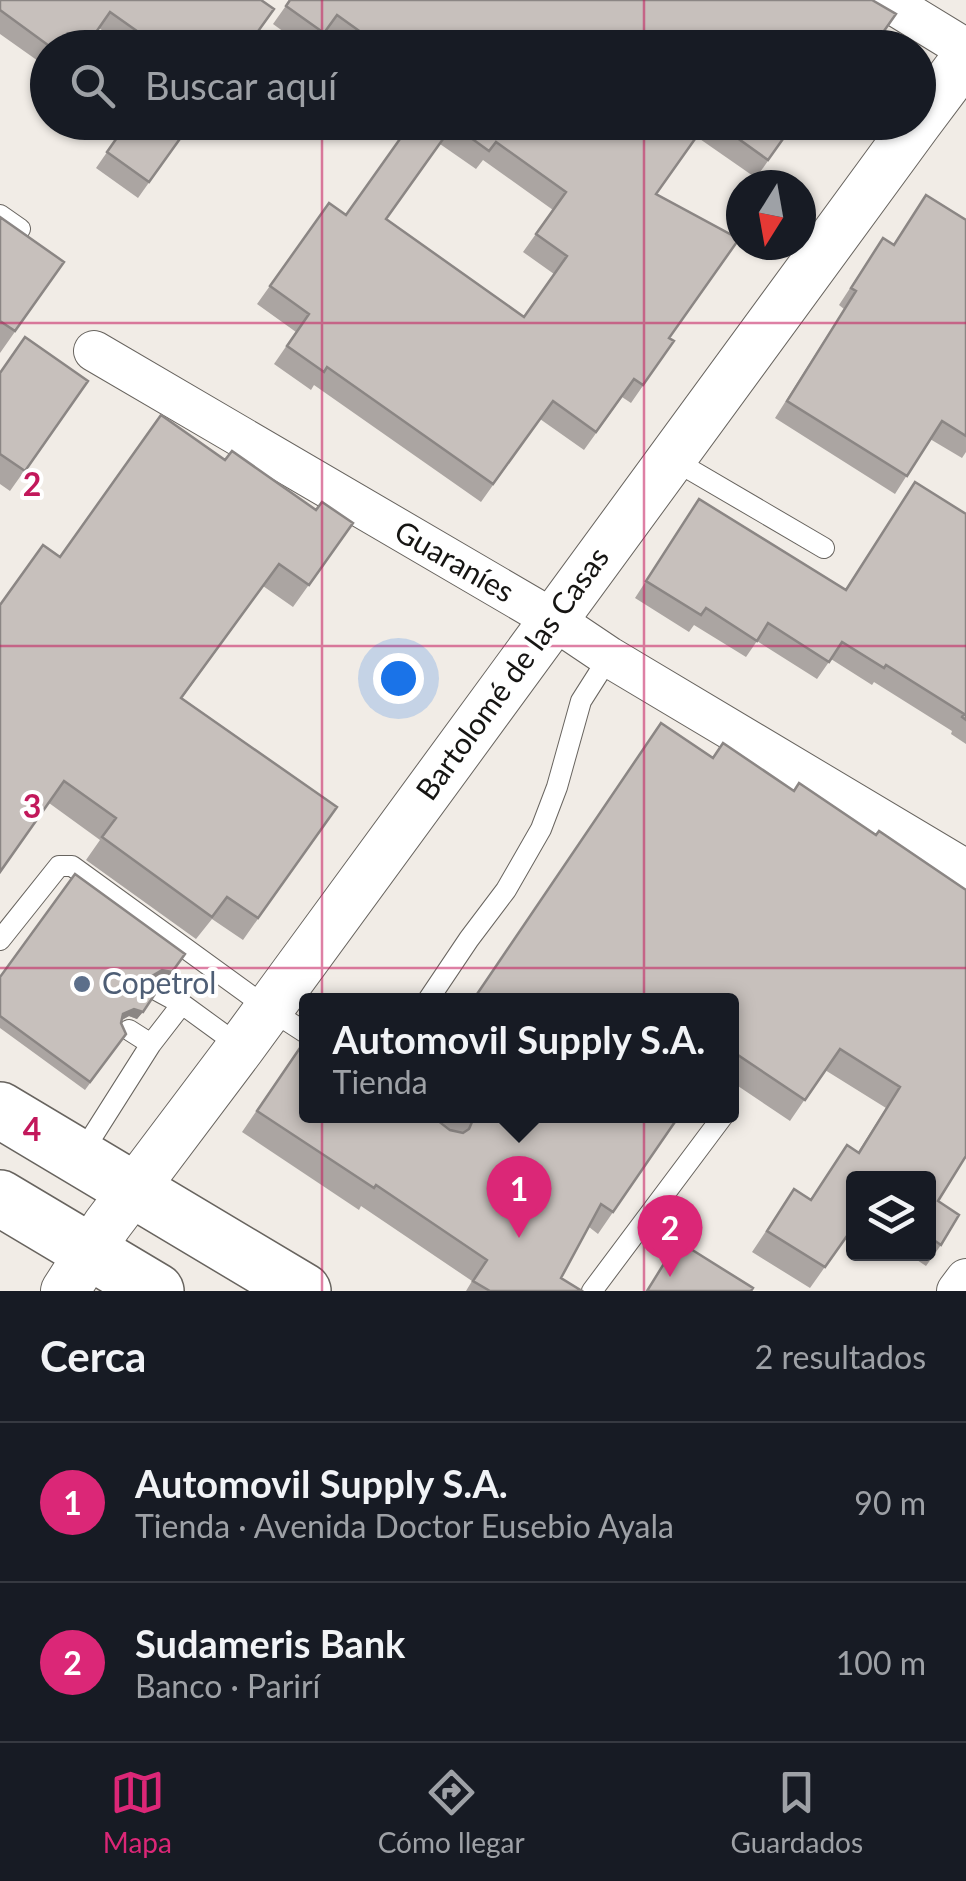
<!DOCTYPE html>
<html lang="es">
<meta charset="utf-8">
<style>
:root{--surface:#171b24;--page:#20242c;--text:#f1f3f6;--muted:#9ea1a6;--line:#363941;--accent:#db2777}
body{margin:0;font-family:Lato,sans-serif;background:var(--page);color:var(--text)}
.controls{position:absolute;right:30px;bottom:30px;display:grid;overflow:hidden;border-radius:10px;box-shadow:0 2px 8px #0004}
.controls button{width:90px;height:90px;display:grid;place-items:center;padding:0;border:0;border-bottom:2px solid var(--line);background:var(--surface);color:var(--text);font:50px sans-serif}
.compass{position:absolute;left:726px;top:170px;width:90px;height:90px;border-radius:50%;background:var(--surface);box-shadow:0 2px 8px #0004;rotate:191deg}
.you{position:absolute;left:398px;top:678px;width:35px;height:35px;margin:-25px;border:8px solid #fff;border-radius:50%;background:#1a73e8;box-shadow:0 0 0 15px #1a73e833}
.badge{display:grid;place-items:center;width:65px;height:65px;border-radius:50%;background:var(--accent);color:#fff;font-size:32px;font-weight:700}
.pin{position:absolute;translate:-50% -82px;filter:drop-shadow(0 2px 5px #0008)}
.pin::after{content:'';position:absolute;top:52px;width:35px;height:30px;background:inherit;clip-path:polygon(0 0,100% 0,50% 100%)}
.popup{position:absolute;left:299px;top:993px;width:440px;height:130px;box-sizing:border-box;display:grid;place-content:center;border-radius:10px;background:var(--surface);filter:drop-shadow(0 2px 8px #0005);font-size:32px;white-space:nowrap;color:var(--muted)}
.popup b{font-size:38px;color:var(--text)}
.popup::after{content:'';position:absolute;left:50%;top:100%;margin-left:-20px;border:20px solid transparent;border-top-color:var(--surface)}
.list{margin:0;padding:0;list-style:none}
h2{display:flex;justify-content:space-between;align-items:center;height:130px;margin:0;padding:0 40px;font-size:42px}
h2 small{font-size:32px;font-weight:400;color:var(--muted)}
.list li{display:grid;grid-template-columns:65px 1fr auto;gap:30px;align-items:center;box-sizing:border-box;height:160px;padding:0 40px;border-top:2px solid var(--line)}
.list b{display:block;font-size:38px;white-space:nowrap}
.list p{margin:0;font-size:32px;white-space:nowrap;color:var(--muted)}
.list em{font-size:32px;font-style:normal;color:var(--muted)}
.icon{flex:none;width:55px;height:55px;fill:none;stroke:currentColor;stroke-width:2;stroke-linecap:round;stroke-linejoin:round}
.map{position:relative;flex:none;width:966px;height:1291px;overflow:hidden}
.search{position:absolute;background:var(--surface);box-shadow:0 2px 8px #0004;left:30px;right:30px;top:30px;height:110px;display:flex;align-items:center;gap:25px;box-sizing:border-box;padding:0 35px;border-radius:55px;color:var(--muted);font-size:38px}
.sheet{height:450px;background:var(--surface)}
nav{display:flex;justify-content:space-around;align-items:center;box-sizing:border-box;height:140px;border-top:2px solid var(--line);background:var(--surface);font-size:28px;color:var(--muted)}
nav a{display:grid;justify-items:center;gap:5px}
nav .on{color:var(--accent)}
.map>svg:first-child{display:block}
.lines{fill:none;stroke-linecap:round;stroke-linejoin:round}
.service-casing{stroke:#68645f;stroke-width:22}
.minor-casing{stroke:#68645f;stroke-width:42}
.tertiary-casing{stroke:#68645f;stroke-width:50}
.trunk-casing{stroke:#68645f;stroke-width:58}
.service{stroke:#fff;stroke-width:20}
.minor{stroke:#fff;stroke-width:40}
.tertiary{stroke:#fff;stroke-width:48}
.trunk{stroke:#fff;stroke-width:55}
.wall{fill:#aba5a2;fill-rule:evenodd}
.shaded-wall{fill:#8b8684}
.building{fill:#c7c0bc;stroke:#8b8684;stroke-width:2.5;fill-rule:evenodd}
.grid{fill:none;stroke:#c2185b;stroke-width:2.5;stroke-opacity:0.55}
.service-dot{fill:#5c6f8a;stroke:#fff;stroke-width:4}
.labels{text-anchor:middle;stroke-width:8;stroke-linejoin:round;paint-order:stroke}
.street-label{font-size:30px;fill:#161513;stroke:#fff}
.service-label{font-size:30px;fill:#4e5e75;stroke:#fff;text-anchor:start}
.grid-label{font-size:32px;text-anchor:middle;font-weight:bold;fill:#c2185b;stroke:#fff;stroke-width:8;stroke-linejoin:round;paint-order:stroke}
</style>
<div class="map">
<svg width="966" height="1291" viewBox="0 0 966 1291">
<rect width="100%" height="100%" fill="#f1ece6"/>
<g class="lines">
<defs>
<path id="service" d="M0,215L20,229
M672,459L824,548
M0,940L59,866H72L269,1009L306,1033
M158,991L182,1004
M428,1000L469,939L506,890L541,829L557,787L581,701L609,657
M151,1044L182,1004L241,1047
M80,1156L151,1044L129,1030
M592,1291L723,1116"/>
<path id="minor" d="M886,0L966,49
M94,351L554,620L609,657L966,870
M957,1291L966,1279"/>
<path id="tertiary" d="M918,122L966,58
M65,1291L107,1225L241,1047L918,122"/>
<path id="trunk" d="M0,1110L303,1291
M0,1198L156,1291"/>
</defs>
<!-- service casing -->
<use href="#service" class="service-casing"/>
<!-- minor casing -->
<use href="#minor" class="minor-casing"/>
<!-- tertiary casing -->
<use href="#tertiary" class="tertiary-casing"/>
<!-- trunk casing -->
<use href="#trunk" class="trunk-casing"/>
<!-- service -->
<use href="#service" class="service"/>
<!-- minor -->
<use href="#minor" class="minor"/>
<!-- tertiary -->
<use href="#tertiary" class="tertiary"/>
<!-- trunk -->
<use href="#trunk" class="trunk"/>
</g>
<!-- wall -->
<path class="wall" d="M0,0H261L246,48H127L99,28L85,48H48V68L0,34Z
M290,0L872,48H344L324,33L314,48H306L273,24Z
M128,122H192L138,198L96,168Z
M412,122H795L756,178L697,137L656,194L669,338L674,341L631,403L622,397L584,450L540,419L481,502L314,385L311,390L274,364L296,332L257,304L329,203L346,215ZM440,144L476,169L483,160L553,210L523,252L554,274L524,317L386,219Z
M926,195L966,220V452L962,458L930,439L895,494L775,418L844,309L839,305L871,256L883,238L893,245Z
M0,217L64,262L0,353Z
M0,373L88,381L10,491L0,484Z
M225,460L316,510L353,523L293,607L263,586L182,698L337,807L243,940L212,919L196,939L86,860L100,840L49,803L60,557Z
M915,482L966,514V744L951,734L952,731L874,682L872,685L831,659L817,679L757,641L746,657L694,625L689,632L635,598L699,499L845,590Z
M713,758L794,791L876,835L966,889V1159L965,1158L938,1201L941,1245L926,1266L908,1254H928V1178H854V1226L810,1288L752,1252L794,1189L810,1200L847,1145L858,1152L886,1108L825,1070L790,1121L732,1082V1000Z
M75,874L166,980L157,977L151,981L150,985L155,994L137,1019L129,1016L122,1020L121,1023L126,1034L85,1090L0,1028V977Z
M306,1038L450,1130L453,1131L434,1116H679L598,1234L589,1227L561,1278L582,1291H466L472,1281L361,1206L359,1210L242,1132Z"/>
<!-- shaded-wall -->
<path class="shaded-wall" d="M185,954L166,980L157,977L146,984L152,976Z
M134,1009L143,1012L137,1019L129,1016L118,1022L123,1014Z"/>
<!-- building -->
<path class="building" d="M0,0H261L274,9L246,48H161L110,12L85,48H52L0,10Z
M290,0H872L896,14L872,48H383L337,15L324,33L286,6Z
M128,122H192L149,182L107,152Z
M412,122H707L656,194L739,239L669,338L674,341L643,385L634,379L596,432L553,401L493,484L327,367L324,372L287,346L309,314L270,286L329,203L346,215ZM453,125L489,151L496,142L566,192L536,234L567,256L524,317L386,219Z
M715,122H795L768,160Z
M926,195L966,220V436L942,421L907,476L787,401L856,291L851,288L883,238L894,245Z
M0,217L64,262L15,331L0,321Z
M25,337L88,381L25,471L0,454V373Z
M161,415L225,460L232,451L316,510L322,502L353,523L309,585L279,564L181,698L337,807L258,918L227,897L212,917L102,837L116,818L64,781L0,872V605L43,545L60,557Z
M915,482L966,514V720L962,717L964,714L886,665L884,668L842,642L829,662L768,623L757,641L706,608L701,615L646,581L699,499L846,590Z
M661,723L713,758L723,743L794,791L799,783L876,835L879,831L966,890V1156L938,1201L959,1215L941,1245L928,1236V1178H854V1226L825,1267L767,1231L794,1189L811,1200L847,1145L859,1153L900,1087L840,1049L805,1100L732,1051V1000H473Z
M75,874L185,954L172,972L162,970L152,976L150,985L155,994L143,1012L134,1009L123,1014L121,1023L126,1034L90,1082L0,1016V977Z
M306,1039V1116H432L450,1130L463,1133L469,1129L472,1122V1116H679L613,1212L601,1204L561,1278L582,1291H490L473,1281L487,1260L376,1185L374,1188L257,1111Z
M678,1241L753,1288L751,1291H647Z"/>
<!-- grid -->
<path class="grid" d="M322,0V48M644,0V48M322,122V1291M644,122V1291M0,323H966M0,646H966M0,968H966"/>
<!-- markers -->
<circle class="service-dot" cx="82" cy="984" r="10"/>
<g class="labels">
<!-- street labels -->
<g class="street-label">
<text transform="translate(454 562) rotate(30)" y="10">Guaraníes</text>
<text transform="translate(513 674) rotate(-54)" y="10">Bartolomé de las Casas</text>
</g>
<!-- service labels -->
<g class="service-label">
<text x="102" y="994">Copetrol</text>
</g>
</g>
<g class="grid-label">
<text x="32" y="496">2</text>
<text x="32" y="818">3</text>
<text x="32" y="1141">4</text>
</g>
</svg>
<div class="controls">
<button><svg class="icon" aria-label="layers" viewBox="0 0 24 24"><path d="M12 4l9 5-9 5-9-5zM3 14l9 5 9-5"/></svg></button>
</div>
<svg class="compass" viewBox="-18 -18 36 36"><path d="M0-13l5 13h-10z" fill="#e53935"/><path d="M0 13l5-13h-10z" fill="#9ea1a6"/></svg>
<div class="you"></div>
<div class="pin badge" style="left:519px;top:1238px">1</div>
<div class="popup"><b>Automovil Supply S.A.</b>Tienda</div>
<div class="pin badge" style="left:670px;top:1277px">2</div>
<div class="search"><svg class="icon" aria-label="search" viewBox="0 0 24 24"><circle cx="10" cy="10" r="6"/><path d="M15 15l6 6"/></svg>Buscar aquí</div>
</div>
<section class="sheet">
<h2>Cerca<small>2 resultados</small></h2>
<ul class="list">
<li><span class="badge">1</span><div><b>Automovil Supply S.A.</b><p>Tienda · Avenida Doctor Eusebio Ayala</p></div><em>90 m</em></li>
<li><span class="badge">2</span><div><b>Sudameris Bank</b><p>Banco · Parirí</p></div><em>100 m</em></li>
</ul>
</section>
<nav>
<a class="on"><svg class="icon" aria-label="map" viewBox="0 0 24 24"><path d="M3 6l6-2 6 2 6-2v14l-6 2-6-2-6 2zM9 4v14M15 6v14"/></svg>Mapa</a>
<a><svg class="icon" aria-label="directions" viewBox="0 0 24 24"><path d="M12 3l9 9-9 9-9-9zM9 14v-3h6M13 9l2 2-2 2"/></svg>Cómo llegar</a>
<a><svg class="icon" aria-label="saved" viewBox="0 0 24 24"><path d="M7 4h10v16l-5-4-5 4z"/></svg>Guardados</a>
</nav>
